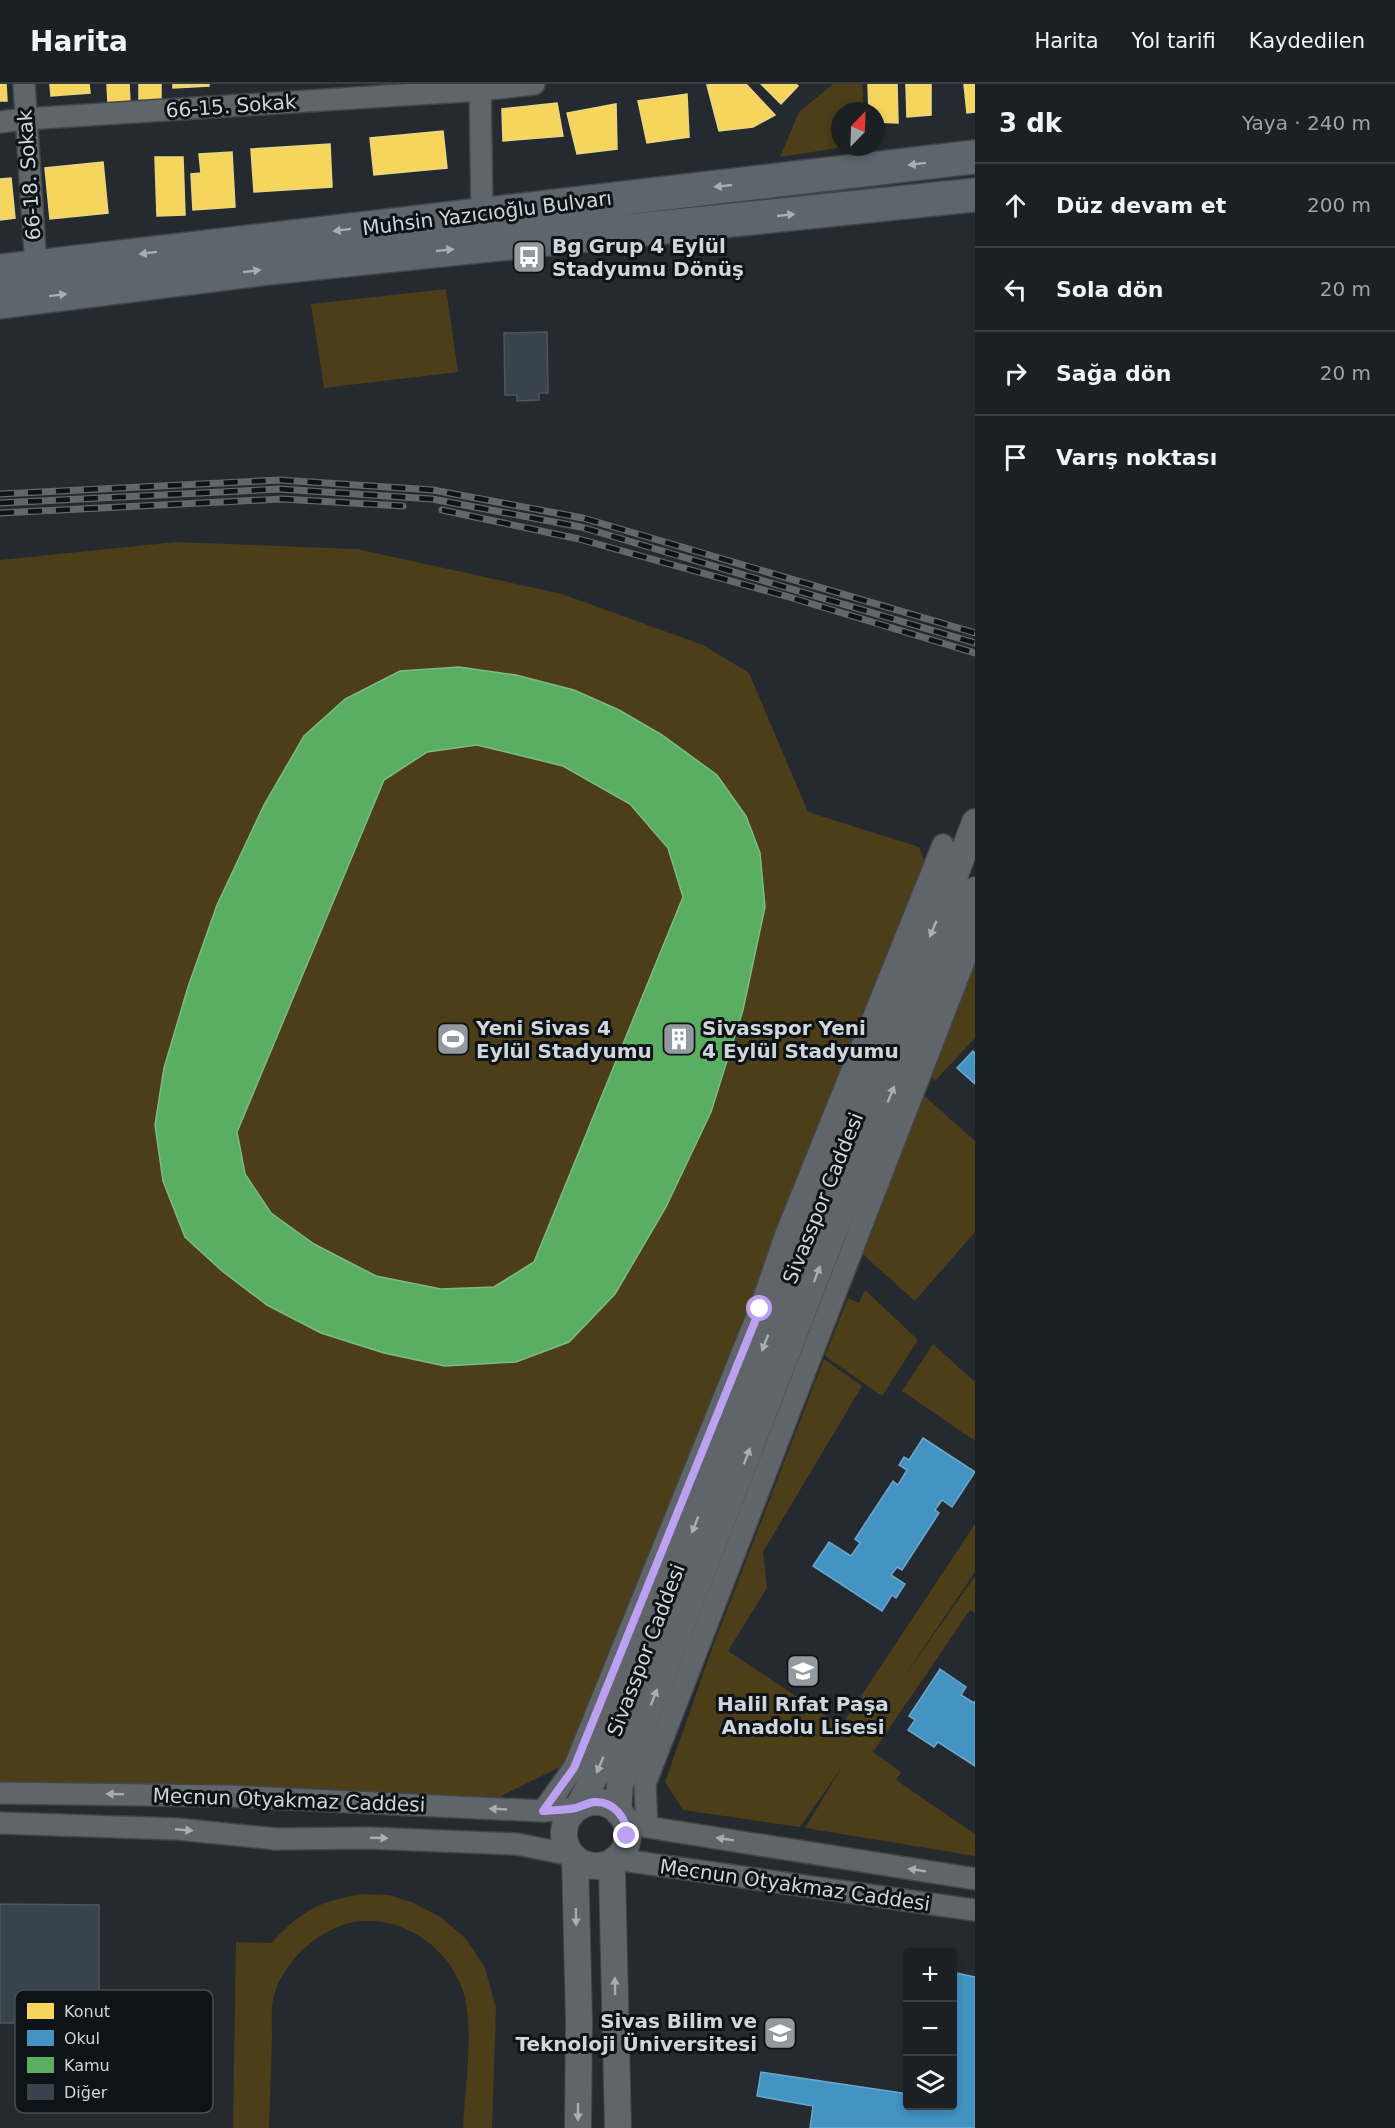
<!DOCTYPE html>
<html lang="tr">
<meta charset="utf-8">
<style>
:root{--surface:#1b2023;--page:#282d30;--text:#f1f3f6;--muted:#a0a3a6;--line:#393e41}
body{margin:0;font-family:"DejaVu Sans",sans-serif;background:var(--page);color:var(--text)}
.controls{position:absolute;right:18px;bottom:18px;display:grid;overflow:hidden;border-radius:6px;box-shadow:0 3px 9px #0003}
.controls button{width:54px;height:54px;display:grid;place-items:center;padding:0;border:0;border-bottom:2px solid var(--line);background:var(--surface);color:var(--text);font:30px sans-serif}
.compass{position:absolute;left:831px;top:18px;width:54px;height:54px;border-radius:50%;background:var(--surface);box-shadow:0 3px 9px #0003;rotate:23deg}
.stop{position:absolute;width:18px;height:18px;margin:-14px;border:4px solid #bca0f2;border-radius:50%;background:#fff}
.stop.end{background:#bca0f2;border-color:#fff;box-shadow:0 2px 6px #0008}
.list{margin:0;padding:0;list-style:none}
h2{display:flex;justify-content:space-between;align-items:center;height:78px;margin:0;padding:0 24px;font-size:26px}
h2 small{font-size:20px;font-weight:400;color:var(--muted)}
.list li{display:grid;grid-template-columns:39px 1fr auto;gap:18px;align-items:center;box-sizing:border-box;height:84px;padding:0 24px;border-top:2px solid var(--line)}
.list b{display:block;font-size:22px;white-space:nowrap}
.list em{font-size:20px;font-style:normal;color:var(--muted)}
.icon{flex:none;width:33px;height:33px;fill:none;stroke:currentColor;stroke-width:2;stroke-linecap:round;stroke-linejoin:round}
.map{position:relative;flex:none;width:975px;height:2044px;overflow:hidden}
header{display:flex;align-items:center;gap:36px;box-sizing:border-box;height:84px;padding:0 30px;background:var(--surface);border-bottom:2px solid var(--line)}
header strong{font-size:28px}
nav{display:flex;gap:33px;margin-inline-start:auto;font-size:21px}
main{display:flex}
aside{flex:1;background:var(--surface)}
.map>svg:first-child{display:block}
.green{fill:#4c3e19}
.homes{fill:#f6d55c;stroke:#ead682;stroke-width:1.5}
.schools{fill:#4393c3;stroke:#6da7ca;stroke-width:1.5}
.public{fill:#5aae61;stroke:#7dba86;stroke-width:1.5;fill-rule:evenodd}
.building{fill:#38444b;stroke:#50555a;stroke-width:1.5}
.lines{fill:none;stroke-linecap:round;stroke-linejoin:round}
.minor-casing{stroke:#404649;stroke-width:24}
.tertiary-casing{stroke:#404649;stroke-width:28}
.primary-casing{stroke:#404649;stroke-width:36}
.minor{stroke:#606569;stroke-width:21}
.tertiary{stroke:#606569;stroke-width:26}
.primary{stroke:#5c666c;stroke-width:33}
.rail-casing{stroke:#63676b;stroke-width:7}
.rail{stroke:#0d1316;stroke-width:4.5;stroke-dasharray:14;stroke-linecap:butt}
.oneway{fill:#a7afb5}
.oneway2{fill:#a8afb4}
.route{stroke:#bca0f2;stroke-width:8}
.labels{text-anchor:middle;stroke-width:6;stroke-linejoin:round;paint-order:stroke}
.street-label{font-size:20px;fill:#cfd7dc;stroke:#0d1316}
.poi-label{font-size:20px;font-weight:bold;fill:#cfd7dc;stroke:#0d1316;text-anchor:start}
.key{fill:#0d1316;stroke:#474e51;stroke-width:1.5}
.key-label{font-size:16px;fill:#cfd7dc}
</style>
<header>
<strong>Harita</strong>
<nav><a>Harita</a><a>Yol tarifi</a><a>Kaydedilen</a></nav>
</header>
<main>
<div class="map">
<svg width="975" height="2044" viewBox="0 0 975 2044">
<rect width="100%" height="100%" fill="#242a2f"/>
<!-- green -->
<path class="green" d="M833,0H862L864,27H840V63H844L780,73L799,28Z
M446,205L458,288L324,304L311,220Z
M177,458L357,465L562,510L703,561L749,589L808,728L919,763L927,784L576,1675L499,1713L0,1698V476Z
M975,863V954L935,997L928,988Z
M921,1009L975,1057V1148L915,1217L859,1167Z
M865,1206L918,1256L882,1312L825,1272L848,1214L859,1219Z
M933,1260L975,1298V1357L902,1307Z
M824,1275L862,1302L763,1468L767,1504L728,1567L841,1642L975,1440V1488L897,1603L975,1492V1529L970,1526L873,1668L901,1688L896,1696L975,1750V1772L805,1744L842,1683L800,1743L683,1726L665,1698L713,1562Z
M361,1810L389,1811L414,1819L442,1834L466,1855L485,1884L496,1924L492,2044H463C465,2005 475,1939 462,1904C448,1865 409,1837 368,1837C326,1836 281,1877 273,1916C271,1928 272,1941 272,1953C271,1983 270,2014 269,2044H233L236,1858L271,1859C302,1827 317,1818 361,1810Z"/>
<!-- homes -->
<path class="homes" d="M0,0H6L7,17H0Z
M50,0H89L90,9L51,12Z
M107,0H129L130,19H108Z
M139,0H161V18H139Z
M173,0H209V2L173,4Z
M714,0H746L775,31L753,43L719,47L707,1Z
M761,0H796L798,2L781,20Z
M868,0H897L898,39L876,38V27H869Z
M906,0H931V31L907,33Z
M964,0H975V28L967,29Z
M687,10L689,53L647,59L638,17Z
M557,19L563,52L503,57L502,25Z
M616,20L617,65L577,70L567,29Z
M443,47L447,84L374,91L370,54Z
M330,60L332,103L254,108L251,65Z
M232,68L235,123L193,126L191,90L201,89L199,70Z
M155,73H183L185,131L157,132Z
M103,78L108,129L50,135L45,84Z
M11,94L15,134L0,136V95Z"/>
<!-- schools -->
<path class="schools" d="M973,967L975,969V1000L957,984Z
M923,1354L975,1388L952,1423L942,1416L935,1426L939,1429L902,1486L897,1483L891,1491L905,1500L896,1514L892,1511L882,1527L813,1482L829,1458L851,1472L860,1459L855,1455L893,1397L898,1401L907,1386L899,1381L904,1373L909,1376Z
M940,1585L966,1603L961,1611L974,1619L975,1617V1682L938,1658L934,1663L908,1646L915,1636L909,1632Z
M952,1888L975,1893V2044H810L813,2022L757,2012L761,1988L908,2010V2022H952Z"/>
<!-- public -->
<path class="public" d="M459,583L516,591L574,606L619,626L662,651L717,691L746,732L760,769L765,823L743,926L711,1028L666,1123L615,1210L569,1258L516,1278L445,1282L384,1269L321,1249L267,1221L222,1187L185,1153L163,1097L155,1041L164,984L188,903L217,821L264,721L304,652L345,615L400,587ZM477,661L563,682L630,720L668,764L683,813L534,1178L494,1203L441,1205L376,1192L314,1160L271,1129L245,1090L237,1048L384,696L427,668Z"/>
<!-- building -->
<path class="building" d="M547,248L548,309H539V316L517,317V311H505L504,249Z
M0,1820L99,1821V1939H0Z"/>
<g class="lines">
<defs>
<path id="minor" d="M24,0L36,183
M480,0L482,129
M0,38L25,35L480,6L534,0
M0,1709L229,1712L543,1727L578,1724
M543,1727L574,1684L760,1225L786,1150L943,761
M622,1733L647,1743L975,1795
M0,1739L177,1745L276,1755L368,1754L517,1760L572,1771
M647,1743L645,1700L975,849
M615,1775L975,1826"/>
<path id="tertiary" d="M564 1750a32 32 0 1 1 64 0a32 32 0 1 1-64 0Z
M578,1723L597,1689L618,1637L809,1143L955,791L975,738
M618,1728L620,1700L831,1154L975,806
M575,1774L579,1937L578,2044
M614,1776L612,1787L618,2044"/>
<path id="primary" d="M0,187L975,73
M0,218L268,184L975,111"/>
</defs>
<!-- minor casing -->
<use href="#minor" class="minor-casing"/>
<!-- tertiary casing -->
<use href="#tertiary" class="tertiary-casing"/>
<!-- primary casing -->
<use href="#primary" class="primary-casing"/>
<!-- minor -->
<use href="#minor" class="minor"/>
<!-- tertiary -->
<use href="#tertiary" class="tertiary"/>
<!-- primary -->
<use href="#primary" class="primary"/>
<defs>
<path id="rail" d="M0,410L280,396L433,406L583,434L975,549
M0,419L280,405L432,415L581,443L975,559
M442,426L579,455L789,513L975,569
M0,429L282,415L403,422"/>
</defs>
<!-- rail casing -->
<use href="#rail" class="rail-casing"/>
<!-- rail -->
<use href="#rail" class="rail"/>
</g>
<!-- one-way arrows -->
<defs><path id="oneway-solid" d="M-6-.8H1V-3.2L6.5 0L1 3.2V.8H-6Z" transform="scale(1.5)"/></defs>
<g class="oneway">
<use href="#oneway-solid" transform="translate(917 80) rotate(173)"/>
<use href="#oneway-solid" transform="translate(723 102) rotate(174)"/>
<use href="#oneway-solid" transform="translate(786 131) rotate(-6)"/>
<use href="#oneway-solid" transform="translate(342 146) rotate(173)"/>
<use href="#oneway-solid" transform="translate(445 166) rotate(-6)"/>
<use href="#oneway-solid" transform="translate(148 169) rotate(173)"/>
<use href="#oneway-solid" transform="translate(252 187) rotate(-7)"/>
<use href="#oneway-solid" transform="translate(58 211) rotate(-7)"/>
</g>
<g class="oneway2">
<use href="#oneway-solid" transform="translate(933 845) rotate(113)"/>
<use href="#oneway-solid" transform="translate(891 1010) rotate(-68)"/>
<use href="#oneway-solid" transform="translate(817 1190) rotate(-69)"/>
<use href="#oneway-solid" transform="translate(765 1259) rotate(111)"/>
<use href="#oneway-solid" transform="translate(747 1372) rotate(-69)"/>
<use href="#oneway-solid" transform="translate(695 1441) rotate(111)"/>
<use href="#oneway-solid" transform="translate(654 1613) rotate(-69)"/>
<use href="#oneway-solid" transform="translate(600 1681) rotate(113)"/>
<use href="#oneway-solid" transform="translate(115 1710) rotate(-179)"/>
<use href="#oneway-solid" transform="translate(498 1725) rotate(-177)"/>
<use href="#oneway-solid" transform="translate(184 1746) rotate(5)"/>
<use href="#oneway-solid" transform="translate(379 1754) rotate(2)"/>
<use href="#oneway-solid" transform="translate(725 1755) rotate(-171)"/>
<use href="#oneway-solid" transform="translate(917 1786) rotate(-171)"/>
<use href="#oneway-solid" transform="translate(576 1833) rotate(89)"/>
<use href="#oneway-solid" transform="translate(615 1902) rotate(-91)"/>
<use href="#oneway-solid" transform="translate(578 2028) rotate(90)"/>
</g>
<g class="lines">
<!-- route -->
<path class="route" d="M627,1752C627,1734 614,1717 594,1718C588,1719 582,1722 576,1724C566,1726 554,1726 543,1727L574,1684L760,1225"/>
</g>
<!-- icons -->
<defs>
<symbol id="bus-square" viewBox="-11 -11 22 22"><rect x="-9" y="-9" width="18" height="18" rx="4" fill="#939a9f" stroke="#0d1316"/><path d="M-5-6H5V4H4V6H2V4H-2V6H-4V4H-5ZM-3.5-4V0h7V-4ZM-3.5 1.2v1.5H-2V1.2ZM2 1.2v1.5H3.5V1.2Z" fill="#fff"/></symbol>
<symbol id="stadium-square" viewBox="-11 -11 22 22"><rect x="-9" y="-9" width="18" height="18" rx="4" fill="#939a9f" stroke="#0d1316"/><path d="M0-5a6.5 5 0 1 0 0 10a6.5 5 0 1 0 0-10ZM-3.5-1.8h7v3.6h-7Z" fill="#fff"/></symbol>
<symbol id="building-square" viewBox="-11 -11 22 22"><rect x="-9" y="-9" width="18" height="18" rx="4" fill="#939a9f" stroke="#0d1316"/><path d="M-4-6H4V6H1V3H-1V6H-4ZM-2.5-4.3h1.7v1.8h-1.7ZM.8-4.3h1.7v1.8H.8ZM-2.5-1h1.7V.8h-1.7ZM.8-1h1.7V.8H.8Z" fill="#fff"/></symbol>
<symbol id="school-square" viewBox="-11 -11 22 22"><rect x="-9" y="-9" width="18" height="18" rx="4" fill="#939a9f" stroke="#0d1316"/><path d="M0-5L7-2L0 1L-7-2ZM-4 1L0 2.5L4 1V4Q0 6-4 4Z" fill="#fff"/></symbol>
<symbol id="university-square" viewBox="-11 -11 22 22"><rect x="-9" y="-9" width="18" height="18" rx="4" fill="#939a9f" stroke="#0d1316"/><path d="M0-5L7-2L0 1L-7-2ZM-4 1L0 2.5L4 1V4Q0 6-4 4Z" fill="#fff"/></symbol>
</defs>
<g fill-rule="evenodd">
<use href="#bus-square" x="510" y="154" width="38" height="38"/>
<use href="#stadium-square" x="434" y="936" width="38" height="38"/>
<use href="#building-square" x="660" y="936" width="38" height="38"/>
<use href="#school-square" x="784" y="1568" width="38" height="38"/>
<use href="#university-square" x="761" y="1930" width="38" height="38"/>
</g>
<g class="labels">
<!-- street labels -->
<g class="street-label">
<text transform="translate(231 22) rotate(-4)" y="7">66-15. Sokak</text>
<text transform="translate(29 91) rotate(-94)" y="7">66-18. Sokak</text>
<text transform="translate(487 129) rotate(-7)" y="7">Muhsin Yazıcıoğlu Bulvarı</text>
<text transform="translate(823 1114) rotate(-68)" y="7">Sivasspor Caddesi</text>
<text transform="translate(646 1566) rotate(-69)" y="7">Sivasspor Caddesi</text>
<text transform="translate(289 1716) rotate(2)" y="7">Mecnun Otyakmaz Caddesi</text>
<text transform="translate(795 1801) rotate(8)" y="7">Mecnun Otyakmaz Caddesi</text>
</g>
<!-- poi labels -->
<g class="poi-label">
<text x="552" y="169">Bg Grup 4 Eylül<tspan x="552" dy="23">Stadyumu Dönüş</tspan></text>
<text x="476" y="951">Yeni Sivas 4<tspan x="476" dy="23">Eylül Stadyumu</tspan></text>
<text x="702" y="951">Sivasspor Yeni<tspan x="702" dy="23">4 Eylül Stadyumu</tspan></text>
<text x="803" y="1627" text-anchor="middle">Halil Rıfat Paşa<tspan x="803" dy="23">Anadolu Lisesi</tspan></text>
<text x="757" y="1944" text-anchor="end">Sivas Bilim ve<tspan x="757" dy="23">Teknoloji Üniversitesi</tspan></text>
</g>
</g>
<!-- legend -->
<rect x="15" y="1906" width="198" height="123" rx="9" class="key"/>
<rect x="27" y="1919" width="27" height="16" fill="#f6d55c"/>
<rect x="27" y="1946" width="27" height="16" fill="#4393c3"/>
<rect x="27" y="1973" width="27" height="16" fill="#5aae61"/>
<rect x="27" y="2000" width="27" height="16" fill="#38444b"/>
<g class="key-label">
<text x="64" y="1933">Konut</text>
<text x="64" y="1960">Okul</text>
<text x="64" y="1987">Kamu</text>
<text x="64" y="2014">Diğer</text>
</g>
</svg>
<div class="controls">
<button>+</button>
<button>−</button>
<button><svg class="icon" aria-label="layers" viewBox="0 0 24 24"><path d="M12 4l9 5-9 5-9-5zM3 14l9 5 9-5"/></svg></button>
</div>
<svg class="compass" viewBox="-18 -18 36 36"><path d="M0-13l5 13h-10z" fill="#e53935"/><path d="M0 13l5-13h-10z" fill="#a0a3a6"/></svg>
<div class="stop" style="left:760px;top:1225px"></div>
<div class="stop end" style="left:627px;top:1752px"></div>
</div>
<aside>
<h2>3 dk<small>Yaya · 240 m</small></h2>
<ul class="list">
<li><svg class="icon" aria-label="ahead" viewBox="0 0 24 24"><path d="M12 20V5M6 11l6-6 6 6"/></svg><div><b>Düz devam et</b></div><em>200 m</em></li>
<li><svg class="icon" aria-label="left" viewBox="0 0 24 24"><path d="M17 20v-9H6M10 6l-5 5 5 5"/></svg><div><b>Sola dön</b></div><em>20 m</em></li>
<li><svg class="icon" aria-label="right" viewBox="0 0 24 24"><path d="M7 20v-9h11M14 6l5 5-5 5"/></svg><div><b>Sağa dön</b></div><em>20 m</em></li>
<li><svg class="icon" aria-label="arrive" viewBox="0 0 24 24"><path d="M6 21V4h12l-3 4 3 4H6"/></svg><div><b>Varış noktası</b></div></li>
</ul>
</aside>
</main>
